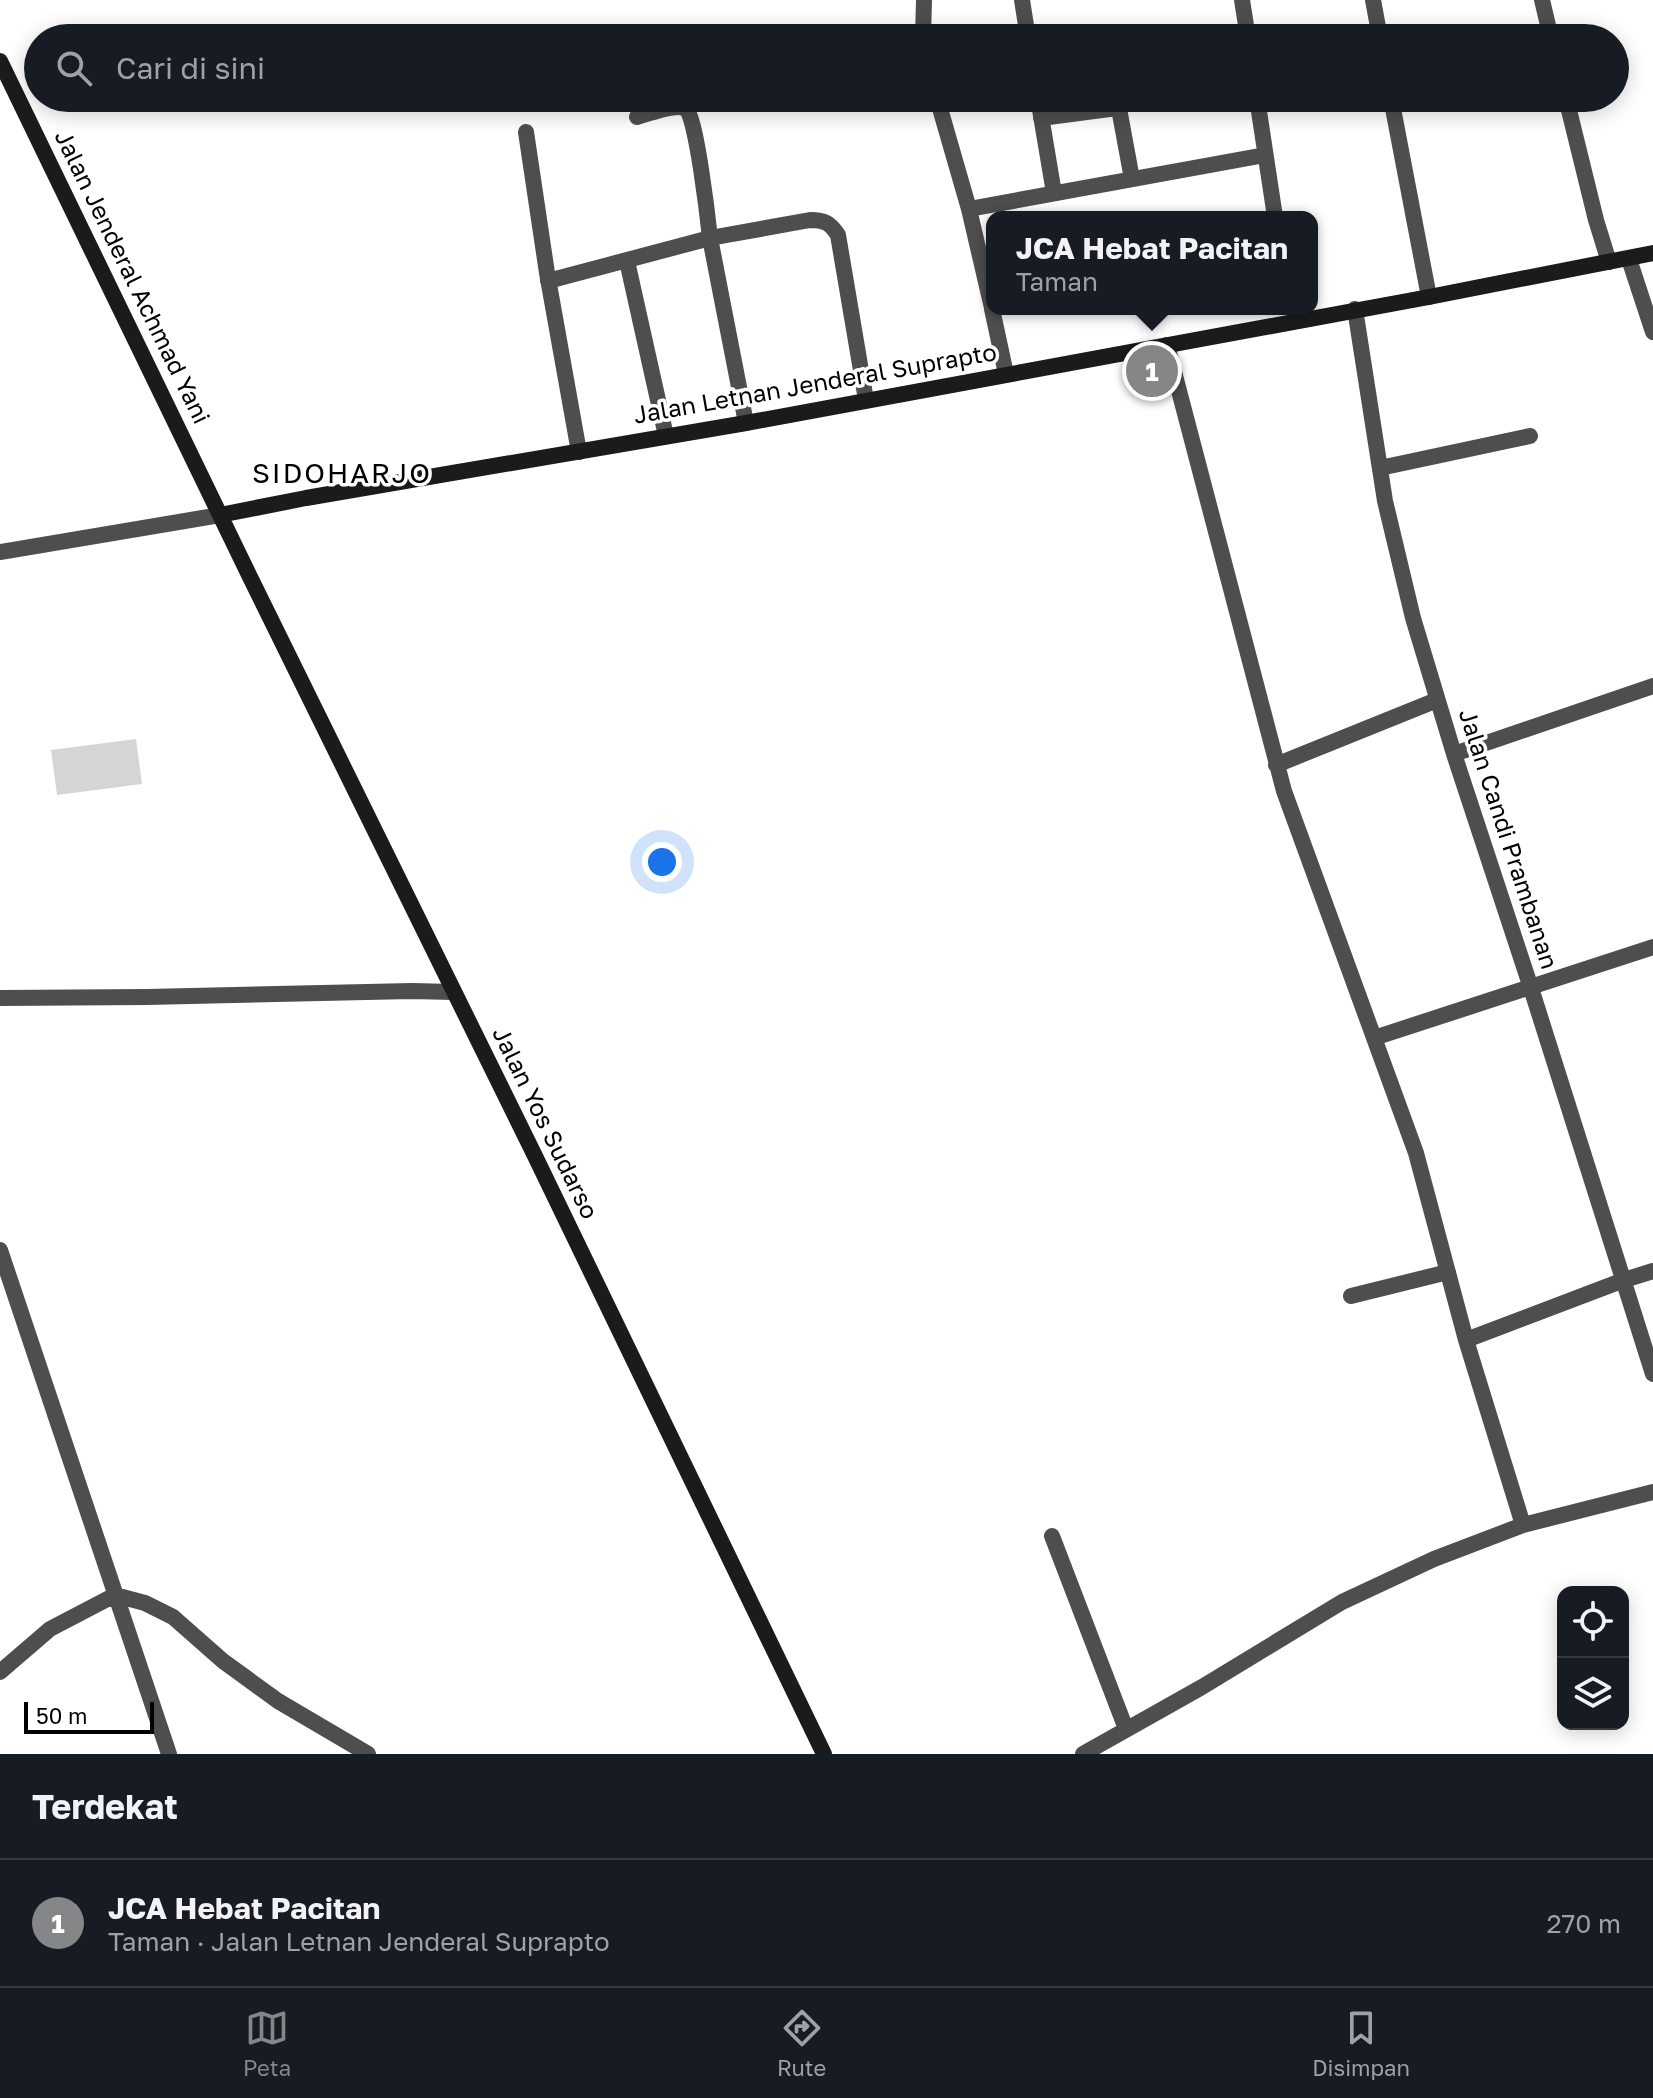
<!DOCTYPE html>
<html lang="id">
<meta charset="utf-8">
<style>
:root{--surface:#171b24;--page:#242831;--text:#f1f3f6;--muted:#9ea1a6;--line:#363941;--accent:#858687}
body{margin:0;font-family:"Golos Text",sans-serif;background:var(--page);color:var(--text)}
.controls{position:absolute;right:24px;bottom:24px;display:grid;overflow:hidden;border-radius:16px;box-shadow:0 4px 20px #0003}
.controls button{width:72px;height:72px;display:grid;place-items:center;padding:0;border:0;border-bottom:2px solid var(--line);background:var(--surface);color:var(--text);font:40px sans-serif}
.scale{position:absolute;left:24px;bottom:20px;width:130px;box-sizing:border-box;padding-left:8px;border:4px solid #000;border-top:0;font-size:22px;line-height:28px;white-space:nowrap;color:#000;-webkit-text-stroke:6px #fff;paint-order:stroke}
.you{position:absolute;left:662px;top:862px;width:28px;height:28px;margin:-20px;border:6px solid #fff;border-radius:50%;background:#1a73e8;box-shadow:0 0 0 12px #1a73e833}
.badge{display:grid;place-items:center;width:52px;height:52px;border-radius:50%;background:var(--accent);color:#fff;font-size:26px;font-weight:700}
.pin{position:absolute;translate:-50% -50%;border:4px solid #fff;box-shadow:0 2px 8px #0006}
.popup{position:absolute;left:986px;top:211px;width:332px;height:104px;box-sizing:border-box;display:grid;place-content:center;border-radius:16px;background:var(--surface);filter:drop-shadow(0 2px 6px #0005);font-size:26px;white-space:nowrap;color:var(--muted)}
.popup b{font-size:30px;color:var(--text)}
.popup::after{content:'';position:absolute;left:50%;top:100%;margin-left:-16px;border:16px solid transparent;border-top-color:var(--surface)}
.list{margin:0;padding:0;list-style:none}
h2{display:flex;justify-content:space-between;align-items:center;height:104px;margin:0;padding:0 32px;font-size:34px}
h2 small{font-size:26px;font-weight:400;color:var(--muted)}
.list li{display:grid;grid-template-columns:52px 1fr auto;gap:24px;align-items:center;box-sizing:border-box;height:128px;padding:0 32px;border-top:2px solid var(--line)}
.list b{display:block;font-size:30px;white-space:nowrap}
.list p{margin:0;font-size:26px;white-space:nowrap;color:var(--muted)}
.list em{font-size:26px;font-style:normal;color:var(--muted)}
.icon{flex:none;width:44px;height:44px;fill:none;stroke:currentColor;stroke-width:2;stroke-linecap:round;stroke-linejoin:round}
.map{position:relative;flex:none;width:1653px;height:1754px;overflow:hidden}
.search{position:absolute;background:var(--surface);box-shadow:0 4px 20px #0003;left:24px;right:24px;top:24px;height:88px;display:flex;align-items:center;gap:20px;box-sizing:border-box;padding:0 28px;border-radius:44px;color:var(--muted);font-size:30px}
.sheet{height:232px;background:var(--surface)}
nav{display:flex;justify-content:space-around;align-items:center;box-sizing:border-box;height:112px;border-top:2px solid var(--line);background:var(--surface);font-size:22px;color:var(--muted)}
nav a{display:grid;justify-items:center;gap:4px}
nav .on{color:var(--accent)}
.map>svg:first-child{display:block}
.green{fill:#d5d5d5}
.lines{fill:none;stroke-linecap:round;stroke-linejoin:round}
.minor{stroke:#4e4e4e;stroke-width:16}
.tertiary{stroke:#4e4e4e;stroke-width:16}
.secondary{stroke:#1b1b1b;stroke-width:16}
.labels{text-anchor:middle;stroke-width:7;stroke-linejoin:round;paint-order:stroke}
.street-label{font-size:24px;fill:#000;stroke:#fff}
.quarter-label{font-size:28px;letter-spacing:2px;fill:#000;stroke:#fff}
</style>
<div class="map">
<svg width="1653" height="1754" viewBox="0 0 1653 1754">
<rect width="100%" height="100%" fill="#fff"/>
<!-- green -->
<path class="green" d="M136,739L142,784L57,795L51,750Z"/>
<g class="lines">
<!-- minor -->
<path class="minor" d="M1022,0L1028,38
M1242,0L1248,38
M1373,0L1380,38
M923,38L924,0
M937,98L969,209L992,308
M1038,98L1054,193
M1257,98L1275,217
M1391,98L1429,297
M637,117C648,114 677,103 686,109C696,116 708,219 710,238L810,220C825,220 830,223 838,235L866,400
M1041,118L1117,108L1120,114L1132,179
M526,132L547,273L579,452
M969,209L1265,155
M627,261L666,436
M548,281L710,238L746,423
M992,309L1006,374
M1355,309L1385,501L1413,618L1454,754L1531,988L1653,1374
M1167,345L1284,791L1416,1153L1466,1340L1523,1525
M1380,468L1530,436
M1454,754L1653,686
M1276,765L1437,700
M0,998L147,997L412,991L453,992
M1374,1038L1653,947
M0,1250L169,1754
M1351,1296L1448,1272
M1466,1340L1624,1280L1653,1271
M1052,1536L1126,1729
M0,1672L50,1629L115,1595L145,1603L173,1617L223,1661L278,1701L368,1754
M1083,1754L1202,1687L1342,1602L1434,1559L1523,1525L1653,1492"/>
<!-- tertiary -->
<path class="tertiary" d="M1542,0L1551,38
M1566,98L1596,220L1609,262
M1629,259L1653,332
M0,552L220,515"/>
<!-- secondary -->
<path class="secondary" d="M0,61L250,577L535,1156L824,1754
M220,515L306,498L746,423L1429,297L1653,253"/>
</g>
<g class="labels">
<!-- street labels -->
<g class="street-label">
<text transform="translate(132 277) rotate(64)" y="8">Jalan Jenderal Achmad Yani</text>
<text transform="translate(815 384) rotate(-10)" y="8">Jalan Letnan Jenderal Suprapto</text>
<text transform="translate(1508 839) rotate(72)" y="8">Jalan Candi Prambanan</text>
<text transform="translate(545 1123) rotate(64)" y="8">Jalan Yos Sudarso</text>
</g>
<!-- quarter labels -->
<g class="quarter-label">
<text x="342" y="483">SIDOHARJO</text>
</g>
</g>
</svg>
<div class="controls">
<button><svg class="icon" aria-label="locate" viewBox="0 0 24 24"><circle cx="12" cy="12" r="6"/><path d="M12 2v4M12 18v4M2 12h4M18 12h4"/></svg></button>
<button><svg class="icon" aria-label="layers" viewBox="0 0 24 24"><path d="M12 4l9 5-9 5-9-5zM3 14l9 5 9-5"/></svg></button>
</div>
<div class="scale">50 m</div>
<div class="you"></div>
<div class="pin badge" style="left:1152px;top:371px">1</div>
<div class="popup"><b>JCA Hebat Pacitan</b>Taman</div>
<div class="search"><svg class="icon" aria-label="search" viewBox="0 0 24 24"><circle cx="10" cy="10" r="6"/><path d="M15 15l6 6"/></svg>Cari di sini</div>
</div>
<section class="sheet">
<h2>Terdekat<small></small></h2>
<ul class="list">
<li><span class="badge">1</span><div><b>JCA Hebat Pacitan</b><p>Taman · Jalan Letnan Jenderal Suprapto</p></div><em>270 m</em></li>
</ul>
</section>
<nav>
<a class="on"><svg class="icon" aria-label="map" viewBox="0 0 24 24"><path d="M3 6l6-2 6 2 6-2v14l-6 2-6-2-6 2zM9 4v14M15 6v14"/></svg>Peta</a>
<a><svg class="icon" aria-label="directions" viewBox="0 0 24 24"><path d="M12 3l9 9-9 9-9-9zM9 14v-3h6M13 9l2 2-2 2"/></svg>Rute</a>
<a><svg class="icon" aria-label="saved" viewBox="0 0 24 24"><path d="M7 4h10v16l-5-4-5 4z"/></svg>Disimpan</a>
</nav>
